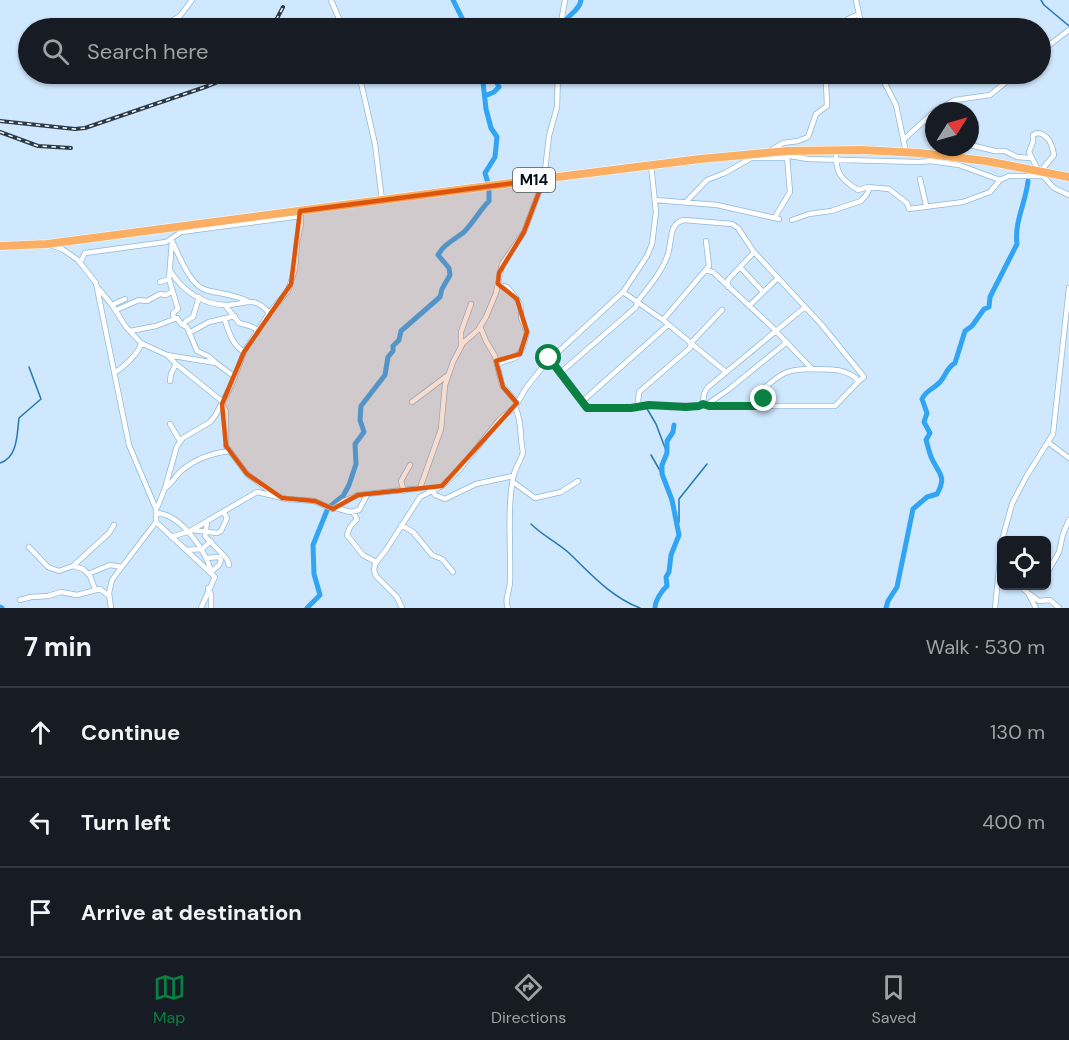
<!DOCTYPE html>
<meta charset="utf-8">
<style>
:root{--surface:#171b24;--page:#242831;--text:#f1f3f6;--muted:#9ea1a6;--line:#363941;--accent:#0b8043}
body{margin:0;font-family:"DM Sans",sans-serif;background:var(--page);color:var(--text)}
.controls{position:absolute;right:18px;bottom:18px;display:grid;overflow:hidden;border-radius:9px;box-shadow:0 2px 4px #0004}
.controls button{width:54px;height:54px;display:grid;place-items:center;padding:0;border:0;border-bottom:2px solid var(--line);background:var(--surface);color:var(--text);font:30px sans-serif}
.compass{position:absolute;left:925px;top:102px;width:54px;height:54px;border-radius:50%;background:var(--surface);box-shadow:0 2px 4px #0004;rotate:53deg}
.stop{position:absolute;width:18px;height:18px;margin:-14px;border:4px solid #0b8043;border-radius:50%;background:#fff}
.stop.end{background:#0b8043;border-color:#fff;box-shadow:0 2px 6px #0008}
.list{margin:0;padding:0;list-style:none}
h2{display:flex;justify-content:space-between;align-items:center;height:78px;margin:0;padding:0 24px;font-size:26px}
h2 small{font-size:20px;font-weight:400;color:var(--muted)}
.list li{display:grid;grid-template-columns:39px 1fr auto;gap:18px;align-items:center;box-sizing:border-box;height:90px;padding:0 24px;border-top:2px solid var(--line)}
.list b{display:block;font-size:22px;white-space:nowrap}
.list em{font-size:20px;font-style:normal;color:var(--muted)}
.icon{flex:none;width:33px;height:33px;fill:none;stroke:currentColor;stroke-width:2;stroke-linecap:round;stroke-linejoin:round}
.map{position:relative;flex:none;width:1069px;height:608px;overflow:hidden}
.search{position:absolute;background:var(--surface);box-shadow:0 2px 4px #0004;left:18px;right:18px;top:18px;height:66px;display:flex;align-items:center;gap:15px;box-sizing:border-box;padding:0 21px;border-radius:33px;color:var(--muted);font-size:22px}
.sheet{height:348px;background:var(--surface)}
nav{display:flex;justify-content:space-around;align-items:center;box-sizing:border-box;height:84px;border-top:2px solid var(--line);background:var(--surface);font-size:16px;color:var(--muted)}
nav a{display:grid;justify-items:center;gap:3px}
nav .on{color:var(--accent)}
.map>svg:first-child{display:block}
.lines{fill:none;stroke-linecap:round;stroke-linejoin:round}
.stream{stroke:#2378b3;stroke-width:1.5}
.river{stroke:#31a5f4;stroke-width:5}
.minor-casing{stroke:#8fb8da;stroke-width:6}
.highway-casing{stroke:#fff;stroke-width:9}
.minor{stroke:#fff;stroke-width:4.5}
.highway{stroke:#fbaf64;stroke-width:8}
.rail-casing{stroke:#2a3947;stroke-width:4}
.rail{stroke:#fff;stroke-width:1.5;stroke-dasharray:4.5;stroke-linecap:butt}
.route{stroke:#0b8043;stroke-width:8}
.marked{fill:#dc550d;fill-opacity:0.2;stroke:#dc550d;stroke-width:4.5;stroke-linejoin:round}
.labels{text-anchor:middle;stroke-width:5;stroke-linejoin:round;paint-order:stroke}
.shield{fill:#fff;stroke:#4e575f;stroke-width:1.5}
.shield-label{font-size:15px;font-weight:bold;fill:#020f1b}
</style>
<div class="map">
<svg width="1069" height="608" viewBox="0 0 1069 608">
<rect width="100%" height="100%" fill="#cfe8fd"/>
<g class="lines">
<!-- stream -->
<path class="stream" d="M1041,0L1044,5L1069,26
M646,407L656,424L667,453
M651,455L662,474
M0,463C18,458 17,433 19,418L41,399L29,367
M531,524C543,536 557,542 569,553C591,574 611,597 640,608
M677,526L679,522V499L707,464"/>
<!-- river -->
<path class="river" d="M453,0L467,28
M563,28C566,13 579,13 581,0
M482,74L486,109L491,128L497,137L495,157L485,173L488,183
M485,96L494,92L499,87L497,83L500,79L516,74
M0,607L2,608
M307,608L320,595L314,574L313,545L328,508L343,496L349,485L356,464L355,444L364,432L360,420L361,406L385,375L388,357L393,351V346L399,340L401,331L440,297L442,289L450,275L449,268L438,255C444,244 454,240 464,232C474,222 479,211 489,201V190
M655,608C655,601 662,590 667,586L666,577L669,572L671,555L679,535L672,500L662,474V465L667,453V441L673,432L674,425
M886,608L888,601L897,587L913,509L927,497L937,494C947,476 939,474 932,459C929,453 928,446 926,440L930,433L924,422L927,413L922,399C926,390 934,389 940,382C946,376 946,368 955,363L965,331L972,326L984,309L989,307L990,297L1017,244C1014,222 1026,202 1028,181"/>
<defs>
<path id="minor" d="M331,0L343,28
M856,0L862,28
M160,28L180,16L192,0
M560,28L565,0
M839,28L848,19L859,14
M1040,52L1069,30
M359,74L375,144L382,200
M880,74L896,105L906,152
M935,111L955,100L990,95L1016,74
M903,140L934,112
M970,145L995,151H1005L1017,157L1031,158
M836,150C835,172 840,179 858,190L868,187L889,189L907,203L909,209L963,202L990,192L1000,180L1009,176H1043
M770,151L783,143L798,141L808,137L816,114L827,106L826,81L833,77L834,74
M945,156L949,147
M752,158H787L790,156L808,159L918,162L931,161L936,155
M931,161L959,165L1000,180
M1038,170L1029,152L1033,142V135L1037,133C1049,134 1052,145 1054,155L1044,167L1043,176L1054,188L1069,195
M920,179L926,205
M655,200L717,205L779,219
M687,201L707,180L725,173L753,157
M775,217L790,192L787,156
M792,220L809,214L831,211L861,201L867,194L870,187
M172,241C179,255 190,286 206,290C220,294 234,294 247,301
M172,241L169,279L178,309L173,313L174,319
M50,245L62,249L78,260L96,283L129,445L156,509V522L112,580L109,593L111,608
M80,263L85,253L166,242L181,232L301,216
M740,267L763,292
M171,272C182,290 203,305 226,305C246,305 253,294 269,313
M160,282L169,279
M728,287V280L754,252
M99,289L112,305L126,327L141,343L167,355L176,364L223,402
M623,292L663,320L726,372
M112,305L125,299
M225,305L239,323L250,326L258,330
M749,306L778,278
M116,310L139,300L147,301L160,294L166,295L173,291
M224,318C229,331 231,344 244,352
M663,320L709,266L706,241
M183,325L186,321L193,317L199,297
M480,326L486,341L495,356L502,385L517,403
M130,331L156,326L177,318L181,324L187,327L197,351L208,356L216,363
M189,333L209,322L235,316
M461,346V332L471,304
M167,355L216,363L235,377
M549,359L587,408H631L649,405L699,406L703,403L704,394L707,388L805,307
M497,365C503,360 506,361 512,359C523,355 524,342 527,332L521,318V307L517,299L507,287L498,285
M115,372C123,368 140,352 141,343
M560,373L636,307L637,302C648,288 661,273 667,257C673,243 667,224 684,220L732,224L738,228L754,252L821,324L864,377L859,381C845,367 830,370 812,369L772,327L713,272L706,270
M170,381L171,374L176,364
M581,401L585,399L668,325
M412,402L448,375
M222,404L226,411V446L247,474L275,495
M703,404L716,406H835L859,381
M706,405L728,390L787,342
M642,406L638,403L639,392L690,348L691,343L722,310
M764,406L763,389C782,373 786,369 812,369
M170,424L180,441
M1049,443L1069,458
M513,482L535,498L561,492L578,481
M165,488C173,483 175,476 181,471C195,459 212,453 230,451
M420,488L441,429L445,385L453,362L463,343L478,330L486,317L496,293L502,264L524,232L544,179L549,136L557,107L558,74
M429,490H432L435,495L445,499L476,484L513,476
M404,491L401,481L410,465
M157,508L165,488L177,446L183,438L210,422L215,416L232,384L244,352L269,313L288,291L295,269L297,242L301,224L300,211
M336,508L350,512L359,510L367,495
M353,512L357,519L350,527L347,535L363,555L376,562
M157,513C182,515 206,551 212,574
M156,522L215,577L201,608
M207,522L205,536L227,559L229,565
M401,525L413,532L432,555L442,559L453,572
M192,530L217,533L221,531L227,518L224,513
M171,537L190,531L257,492L287,499L314,501L333,509L344,501L358,495L421,488
M1002,540L1012,504L1026,477L1053,434L1069,288
M29,547L48,567L59,571L73,566L83,569L90,576L95,589
M186,550L202,549L211,541
M206,558L219,557L221,560L219,565L212,571
M73,566L109,533L114,525
M88,574L110,565L122,567
M1046,575L1059,552L1063,534L1069,520
M1020,586L1028,593L1036,608
M208,588L211,595V608
M1028,593L1039,601L1050,600L1059,608
M20,600L31,597L48,596L61,592L77,595L100,589L109,596
M402,608L397,597L376,576L374,570L375,564L386,550L420,497L442,486L459,470L500,419L515,407L526,388L545,364L623,292L647,256L652,244L656,212L651,165
M508,608C504,599 510,591 510,581C511,547 507,511 513,478C515,467 521,461 523,452C519,435 523,424 515,407
M995,608L1002,542"/>
<path id="highway" d="M0,246L47,244L526,181L700,159L787,151L861,150L920,153L986,161L1069,177"/>
</defs>
<!-- minor casing -->
<use href="#minor" class="minor-casing"/>
<!-- highway casing -->
<use href="#highway" class="highway-casing"/>
<!-- minor -->
<use href="#minor" class="minor"/>
<!-- highway -->
<use href="#highway" class="highway"/>
<defs>
<path id="rail" d="M272,28L283,7
M0,121L75,129L85,128L208,86L238,74
M0,132L38,146L71,148"/>
</defs>
<!-- rail casing -->
<use href="#rail" class="rail-casing"/>
<!-- rail -->
<use href="#rail" class="rail"/>
</g>
<g class="lines">
<!-- route -->
<path class="route" d="M549,358L587,408H631L649,405L686,407L699,406L703,404L709,406H764V399"/>
</g>
<!-- marked area -->
<path class="marked" d="M544,179L524,232L499,273L498,284L517,299L527,332L520,354L496,361L503,387L517,403L442,486L358,495L333,509L315,501L282,498L247,474L226,446L222,404L244,352L291,284L300,211Z"/>
<g class="labels">
<!-- shield labels -->
<rect class="shield" x="513" y="168" width="42" height="24" rx="4.5"/>
<g class="shield-label">
<text x="534" y="185">M14</text>
</g>
</g>
</svg>
<div class="controls">
<button><svg class="icon" aria-label="locate" viewBox="0 0 24 24"><circle cx="12" cy="12" r="6"/><path d="M12 2v4M12 18v4M2 12h4M18 12h4"/></svg></button>
</div>
<svg class="compass" viewBox="-18 -18 36 36"><path d="M0-13l5 13h-10z" fill="#e53935"/><path d="M0 13l5-13h-10z" fill="#9ea1a6"/></svg>
<div class="stop" style="left:549px;top:358px"></div>
<div class="stop end" style="left:764px;top:399px"></div>
<div class="search"><svg class="icon" aria-label="search" viewBox="0 0 24 24"><circle cx="10" cy="10" r="6"/><path d="M15 15l6 6"/></svg>Search here</div>
</div>
<section class="sheet">
<h2>7 min<small>Walk · 530 m</small></h2>
<ul class="list">
<li><svg class="icon" aria-label="ahead" viewBox="0 0 24 24"><path d="M12 20V5M6 11l6-6 6 6"/></svg><div><b>Continue</b></div><em>130 m</em></li>
<li><svg class="icon" aria-label="left" viewBox="0 0 24 24"><path d="M17 20v-9H6M10 6l-5 5 5 5"/></svg><div><b>Turn left</b></div><em>400 m</em></li>
<li><svg class="icon" aria-label="arrive" viewBox="0 0 24 24"><path d="M6 21V4h12l-3 4 3 4H6"/></svg><div><b>Arrive at destination</b></div></li>
</ul>
</section>
<nav>
<a class="on"><svg class="icon" aria-label="map" viewBox="0 0 24 24"><path d="M3 6l6-2 6 2 6-2v14l-6 2-6-2-6 2zM9 4v14M15 6v14"/></svg>Map</a>
<a><svg class="icon" aria-label="directions" viewBox="0 0 24 24"><path d="M12 3l9 9-9 9-9-9zM9 14v-3h6M13 9l2 2-2 2"/></svg>Directions</a>
<a><svg class="icon" aria-label="saved" viewBox="0 0 24 24"><path d="M7 4h10v16l-5-4-5 4z"/></svg>Saved</a>
</nav>
